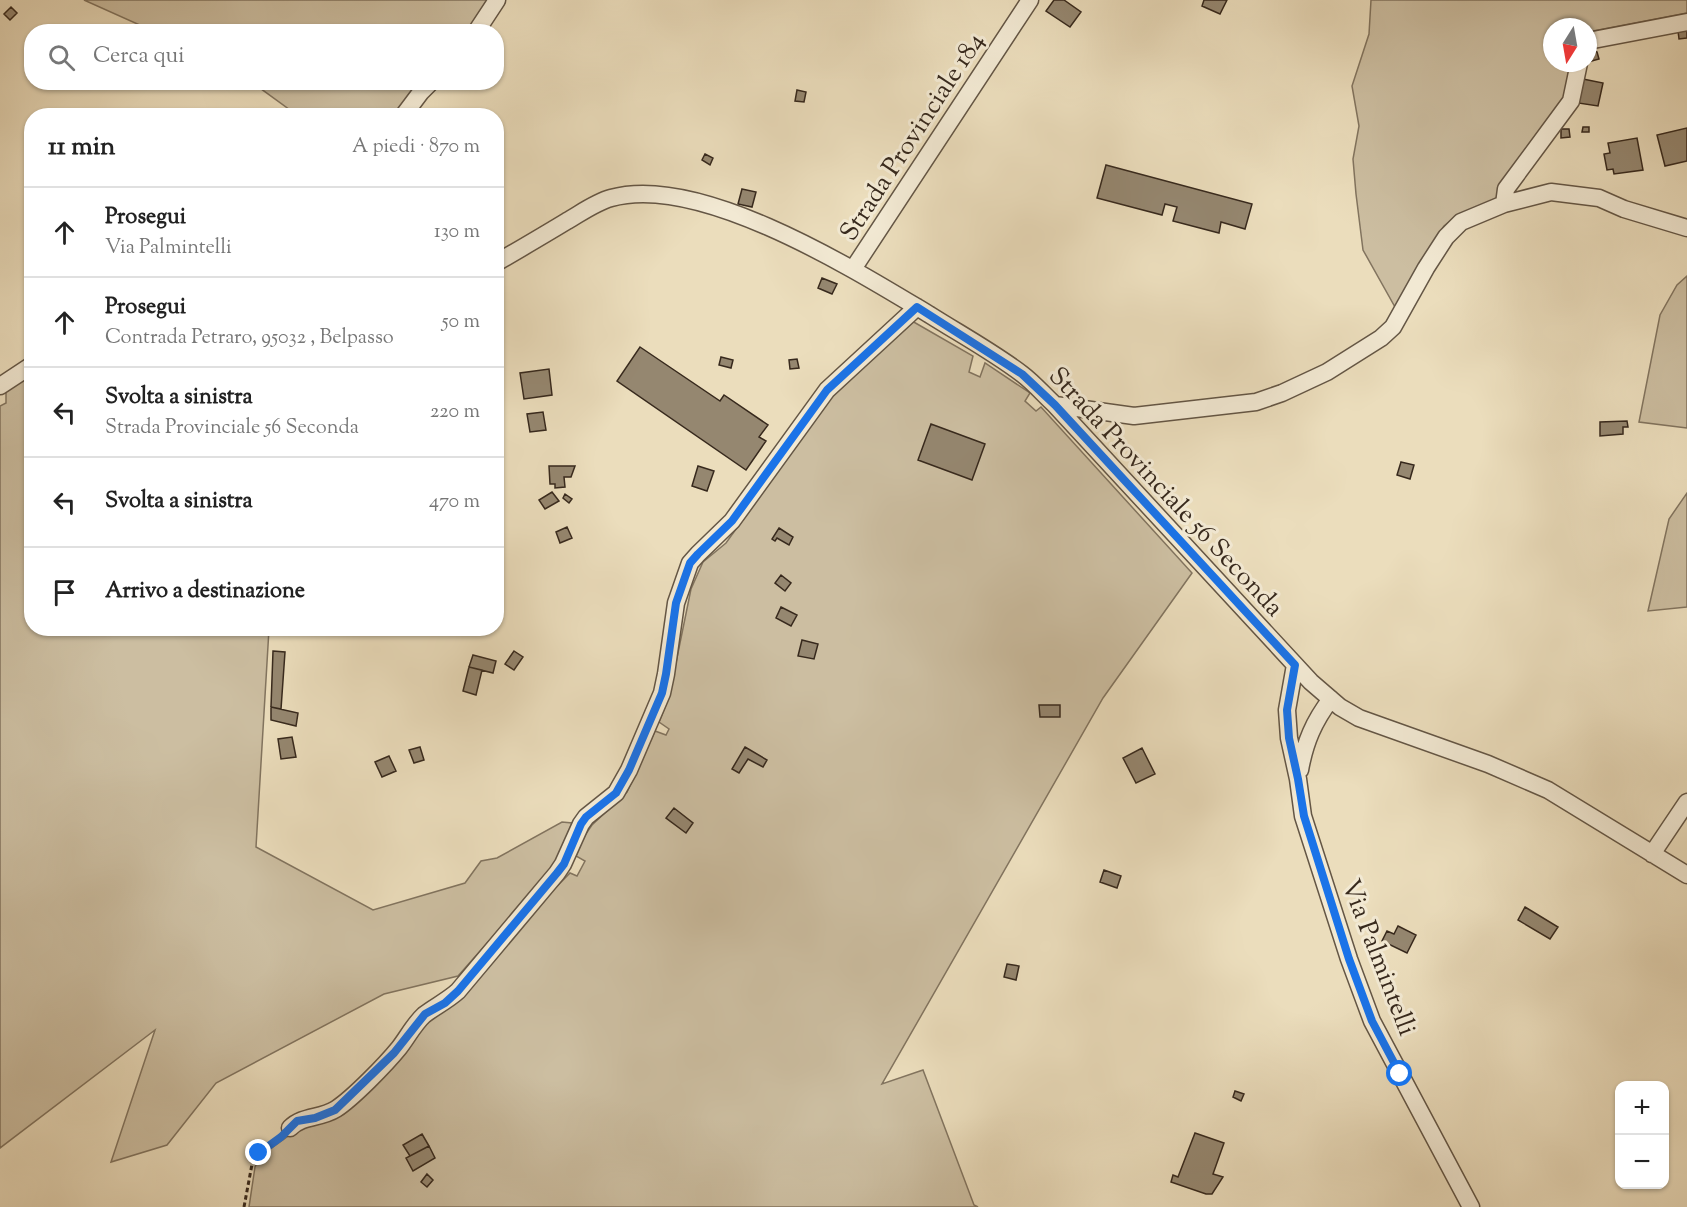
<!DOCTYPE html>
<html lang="it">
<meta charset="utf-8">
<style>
:root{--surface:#fff;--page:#f2f2f2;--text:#222;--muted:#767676;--line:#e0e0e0}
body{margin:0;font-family:"Sorts Mill Goudy",serif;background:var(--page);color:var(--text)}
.controls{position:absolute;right:18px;bottom:18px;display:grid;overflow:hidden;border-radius:12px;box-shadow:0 2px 4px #0004}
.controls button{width:54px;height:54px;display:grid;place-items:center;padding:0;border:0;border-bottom:2px solid var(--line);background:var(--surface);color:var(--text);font:30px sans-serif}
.compass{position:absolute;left:1543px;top:18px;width:54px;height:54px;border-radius:50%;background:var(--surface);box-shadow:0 2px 4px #0004;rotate:191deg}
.stop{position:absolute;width:18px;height:18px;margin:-14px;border:4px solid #1a73e8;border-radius:50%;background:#fff}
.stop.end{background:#1a73e8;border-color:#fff;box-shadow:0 2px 6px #0008}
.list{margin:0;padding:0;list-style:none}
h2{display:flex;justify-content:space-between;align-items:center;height:78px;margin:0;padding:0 24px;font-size:26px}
h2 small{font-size:20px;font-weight:400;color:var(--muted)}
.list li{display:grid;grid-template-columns:39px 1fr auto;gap:18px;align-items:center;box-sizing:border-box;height:90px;padding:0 24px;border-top:2px solid var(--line)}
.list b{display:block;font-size:22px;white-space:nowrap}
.list p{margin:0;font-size:20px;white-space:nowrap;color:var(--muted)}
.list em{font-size:20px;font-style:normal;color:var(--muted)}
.icon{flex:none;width:33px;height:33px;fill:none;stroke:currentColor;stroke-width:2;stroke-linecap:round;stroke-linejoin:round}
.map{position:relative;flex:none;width:1687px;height:1207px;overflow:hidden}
.search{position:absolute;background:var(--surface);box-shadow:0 2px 4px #0004;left:24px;top:24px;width:480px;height:66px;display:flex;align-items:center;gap:15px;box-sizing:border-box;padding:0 21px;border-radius:24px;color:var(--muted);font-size:22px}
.panel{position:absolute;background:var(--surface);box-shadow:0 2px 4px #0004;left:24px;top:108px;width:480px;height:528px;border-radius:24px}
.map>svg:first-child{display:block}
.green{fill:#ccbea1;stroke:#82745f;stroke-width:1.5}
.building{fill:#958770;stroke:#37291d;stroke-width:1.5}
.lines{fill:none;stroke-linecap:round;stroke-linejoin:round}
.minor-casing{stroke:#645645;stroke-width:19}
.path{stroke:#37291d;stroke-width:3;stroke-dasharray:4.5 3;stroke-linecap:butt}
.minor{stroke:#f2e9d3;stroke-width:16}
.route{stroke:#1a73e8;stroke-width:8}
.labels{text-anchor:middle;stroke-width:6;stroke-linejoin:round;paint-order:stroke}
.street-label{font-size:26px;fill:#37291d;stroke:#f2e9d3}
</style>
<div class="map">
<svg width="1687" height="1207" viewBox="0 0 1687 1207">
<rect width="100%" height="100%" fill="#ebddbc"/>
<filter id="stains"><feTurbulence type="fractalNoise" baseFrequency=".00333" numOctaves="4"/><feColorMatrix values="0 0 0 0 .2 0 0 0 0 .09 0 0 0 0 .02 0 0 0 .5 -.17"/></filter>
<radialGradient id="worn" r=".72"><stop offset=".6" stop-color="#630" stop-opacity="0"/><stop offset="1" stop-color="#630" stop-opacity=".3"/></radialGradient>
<!-- green -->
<path class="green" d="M84,0H491L469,32L153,31Z
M1371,0H1687V13L1588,32V27H1552V63H1572L1564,99L1494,201L1459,214L1444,226L1418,266L1395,307L1363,250L1356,194L1353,159L1359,126L1352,86L1369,34Z
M253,83H421L399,116L297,115Z
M1687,276V428L1639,422L1660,315L1677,285Z
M912,321L973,356L969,372L980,377L985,363L1030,393L1025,401L1036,411L1041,407L1192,573L1103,698L882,1084L923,1070L974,1205L978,1207H249L255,1167L258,1161L262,1155L305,1124L312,1122L421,1025L570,873L577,876L585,861L576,856L583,838L592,825L627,792L655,731L666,735L669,729L659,722L669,697L691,589L703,562L726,543L830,399Z
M31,374L32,628L269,629L256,847L373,910L465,883L481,861L497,858L562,822L572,823L555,866L458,976L384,994L216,1083L167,1145L111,1162L155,1030L0,1148V406L6,403V392Z
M1687,493V607L1648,611L1669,519Z"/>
<!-- building -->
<path class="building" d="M1054,0H1064L1081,12L1070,27L1046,11Z
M1204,0H1227L1220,14L1202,6Z
M11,7L17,13L10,20L4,14Z
M1687,30V38L1679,39L1678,31Z
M1588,47L1597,52L1599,59L1588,62Z
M1583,79L1603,83L1598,106L1578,103Z
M797,90L806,92L804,102L795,101Z
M1583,127H1589V132H1582Z
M1687,128V161L1665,166L1657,135Z
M1561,129H1569L1570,137L1561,138Z
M1637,138L1643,170L1614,174L1613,169L1607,170L1604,154L1610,153L1608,143Z
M705,154L713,158L710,165L702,160Z
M1106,165L1252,204L1245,229L1221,222L1219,233L1173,221L1177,207L1165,204L1162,215L1097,198Z
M742,189L756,192L752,207L738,204Z
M822,278L837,284L832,294L818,288Z
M640,347L720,401L724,395L768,425L759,437L766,441L746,470L617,381Z
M721,357L733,360L731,368L719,365Z
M797,359L799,368L790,369L789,360Z
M549,369L552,395L524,399L520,373Z
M543,412L546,430L530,432L527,414Z
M1627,421L1628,427H1623V434L1600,436V422Z
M931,424L985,444L972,480L918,460Z
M1401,462L1414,465L1410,479L1397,475Z
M549,466H575L571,477H564L565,487L555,488V484H550Z
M698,466L714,471L707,491L692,486Z
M552,492L559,501L545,509L539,500Z
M565,494L572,499L569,503L563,498Z
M496,504H500L499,515H496Z
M496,522L503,523L500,555H496Z
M567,527L572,538L560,543L556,532Z
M779,528L793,537L789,545L777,538L775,541L772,539Z
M781,575L791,583L785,591L775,583Z
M781,607L797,615L791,626L776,618Z
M802,640L818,644L814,659L798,656Z
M273,651L285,652L281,709L271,707Z
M514,651L523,657L514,670L505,664Z
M473,655L496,661L493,673L469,667Z
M469,667L482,670L476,695L463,691Z
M1039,705H1060V717H1040Z
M271,707L298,713L296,726L271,720Z
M292,737L296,757L281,759L278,739Z
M420,747L424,760L414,763L409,750Z
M745,747L767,760L763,767L748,759L739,773L732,769Z
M1142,748L1155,774L1136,783L1123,758Z
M389,756L396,771L382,777L375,762Z
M674,808L693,823L686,833L666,818Z
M1104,870L1121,876L1117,888L1100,882Z
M1525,907L1558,927L1550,939L1518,920Z
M1398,926L1416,935L1407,953L1382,941L1387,931L1394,934Z
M1007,964L1019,966L1016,980L1004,977Z
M1235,1091L1244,1094L1241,1101L1233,1097Z
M1195,1133L1224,1143L1213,1174L1223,1177L1212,1194H1206L1171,1182L1173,1175L1178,1177Z
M422,1134L429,1146L410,1156L403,1145Z
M429,1146L435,1158L413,1171L406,1158Z
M427,1174L433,1180L427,1187L421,1182Z"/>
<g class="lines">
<defs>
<path id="minor" d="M476,32L497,0
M1588,41L1687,22
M403,116L421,92L431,82
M1504,204L1506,189L1571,101L1579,63
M496,263C520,249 544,235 567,221C581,213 596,202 611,198C700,173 855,270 930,315C960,334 993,352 1022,374C1034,383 1044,395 1055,405L1311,682L1340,707L1359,718L1488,764L1548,790L1687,875
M853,269L1030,0
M0,386L32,365
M1055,405L1134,416L1256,402L1282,393L1327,372L1381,338L1393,327L1426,268L1446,237L1461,222L1504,204L1551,192L1599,198L1624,209L1687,228
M1295,665L1287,710L1289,738L1298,779L1303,816L1349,959L1372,1021L1471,1207
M1300,770C1305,742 1314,721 1331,699
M1652,854L1687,802
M290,1128C303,1115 320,1119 336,1109C353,1098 386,1064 399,1048C407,1038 414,1024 424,1015C434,1007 447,1001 458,991L557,873L563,864L581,824L586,817L616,793L629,770L662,693L666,674L676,603L690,563L698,554L732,521L827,390L917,307"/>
</defs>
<!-- minor casing -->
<use href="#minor" class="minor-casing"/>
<!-- path -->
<path class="path" d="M244,1207L253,1159L259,1153L280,1138"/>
<!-- minor -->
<use href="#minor" class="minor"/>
</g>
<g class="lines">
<!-- route -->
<path class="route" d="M259,1153L281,1137L297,1121L315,1118L335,1110L394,1053L425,1014L445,1003L458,991L557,873L564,864L581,824L586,817L616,793L629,770L662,693L666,674L676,603L690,563L698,554L732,521L827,390L917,307L1022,374L1055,405L1295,665L1287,710L1289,738L1298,779L1304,816L1349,959L1372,1021L1400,1074"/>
</g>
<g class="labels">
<!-- street labels -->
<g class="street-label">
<text transform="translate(911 136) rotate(-57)" y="9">Strada Provinciale 184</text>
<text transform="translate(1167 491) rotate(47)" y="9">Strada Provinciale 56 Seconda</text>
<text transform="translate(1380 957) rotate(69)" y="9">Via Palmintelli</text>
</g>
</g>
<rect width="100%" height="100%" filter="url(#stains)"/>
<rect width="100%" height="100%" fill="url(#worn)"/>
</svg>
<div class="controls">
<button>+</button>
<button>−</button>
</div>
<svg class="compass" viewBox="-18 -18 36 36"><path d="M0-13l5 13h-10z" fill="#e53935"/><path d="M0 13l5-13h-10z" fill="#767676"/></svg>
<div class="stop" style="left:1400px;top:1074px"></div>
<div class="stop end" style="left:259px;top:1153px"></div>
<div class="search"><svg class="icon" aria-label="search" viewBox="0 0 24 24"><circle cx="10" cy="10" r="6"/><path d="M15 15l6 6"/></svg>Cerca qui</div>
<section class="panel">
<h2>11 min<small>A piedi · 870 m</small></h2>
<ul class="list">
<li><svg class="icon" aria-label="ahead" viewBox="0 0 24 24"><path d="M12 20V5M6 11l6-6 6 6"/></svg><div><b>Prosegui</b><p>Via Palmintelli</p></div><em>130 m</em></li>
<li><svg class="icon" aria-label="ahead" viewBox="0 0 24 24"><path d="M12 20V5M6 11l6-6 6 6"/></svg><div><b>Prosegui</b><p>Contrada Petraro, 95032 , Belpasso</p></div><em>50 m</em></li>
<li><svg class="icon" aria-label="left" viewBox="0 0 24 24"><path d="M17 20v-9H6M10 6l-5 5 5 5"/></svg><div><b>Svolta a sinistra</b><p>Strada Provinciale 56 Seconda</p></div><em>220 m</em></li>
<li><svg class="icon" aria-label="left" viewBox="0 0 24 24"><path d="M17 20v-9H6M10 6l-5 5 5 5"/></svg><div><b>Svolta a sinistra</b></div><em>470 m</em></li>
<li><svg class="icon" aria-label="arrive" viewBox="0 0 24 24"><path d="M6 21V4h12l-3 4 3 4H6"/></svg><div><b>Arrivo a destinazione</b></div></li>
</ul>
</section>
</div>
